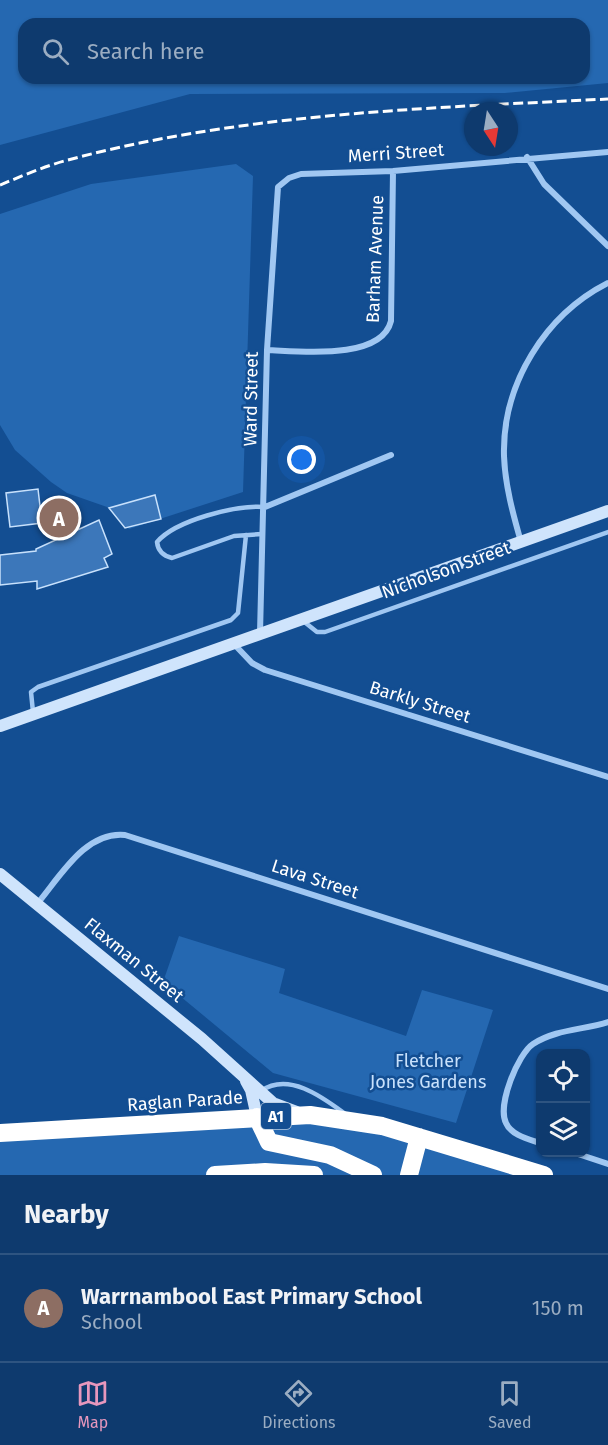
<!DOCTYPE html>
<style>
:root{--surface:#0e3a6e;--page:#174173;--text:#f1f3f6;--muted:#9badc2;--line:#2e5481;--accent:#e797bd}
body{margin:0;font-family:"Fira Sans",sans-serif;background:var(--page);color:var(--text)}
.controls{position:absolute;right:18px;bottom:18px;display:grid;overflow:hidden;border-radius:12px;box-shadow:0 2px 4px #0004}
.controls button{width:54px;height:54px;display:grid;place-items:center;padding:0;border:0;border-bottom:2px solid var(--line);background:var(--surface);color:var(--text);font:30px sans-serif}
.compass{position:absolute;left:464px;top:102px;width:54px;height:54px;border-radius:50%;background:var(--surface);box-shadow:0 2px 4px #0004;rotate:168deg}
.you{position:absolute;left:302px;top:460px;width:21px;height:21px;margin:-15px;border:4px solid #fff;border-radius:50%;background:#1a73e8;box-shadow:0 0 0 9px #1a73e833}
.badge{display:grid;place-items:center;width:39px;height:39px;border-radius:50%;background:var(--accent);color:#fff;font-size:20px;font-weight:700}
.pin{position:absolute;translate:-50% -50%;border:3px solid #fff;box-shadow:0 2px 6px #0006}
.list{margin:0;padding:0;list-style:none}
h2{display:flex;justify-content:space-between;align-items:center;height:78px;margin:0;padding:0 24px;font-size:26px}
h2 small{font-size:20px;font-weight:400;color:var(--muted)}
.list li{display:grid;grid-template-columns:39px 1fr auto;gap:18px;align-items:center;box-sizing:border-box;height:108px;padding:0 24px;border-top:2px solid var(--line)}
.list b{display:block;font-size:22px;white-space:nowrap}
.list p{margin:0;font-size:20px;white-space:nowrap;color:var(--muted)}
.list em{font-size:20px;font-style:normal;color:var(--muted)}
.icon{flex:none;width:33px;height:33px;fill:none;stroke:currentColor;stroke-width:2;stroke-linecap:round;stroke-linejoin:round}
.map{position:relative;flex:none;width:608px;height:1175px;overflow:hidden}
.search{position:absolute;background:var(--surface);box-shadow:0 2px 4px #0004;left:18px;right:18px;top:18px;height:66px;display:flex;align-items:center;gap:15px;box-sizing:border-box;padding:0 21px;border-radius:18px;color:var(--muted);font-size:22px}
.sheet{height:186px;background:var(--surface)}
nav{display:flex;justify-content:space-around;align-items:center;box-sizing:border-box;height:84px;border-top:2px solid var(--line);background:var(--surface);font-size:16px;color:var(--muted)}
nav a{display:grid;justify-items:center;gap:3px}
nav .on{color:var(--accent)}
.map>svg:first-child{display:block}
.green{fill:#2568b1;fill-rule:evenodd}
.building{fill:#3c77ba;stroke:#c8e1fc;stroke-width:1.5}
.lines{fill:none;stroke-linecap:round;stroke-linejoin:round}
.lane{stroke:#a0c7f2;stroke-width:4.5}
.street{stroke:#a0c7f2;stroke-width:6}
.secondary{stroke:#cfe4fc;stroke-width:12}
.highway{stroke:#fff;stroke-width:18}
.rail{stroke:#fff;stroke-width:3;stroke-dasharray:10 4.5;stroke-linecap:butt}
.labels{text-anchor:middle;stroke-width:5;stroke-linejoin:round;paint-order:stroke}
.shield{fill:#134e92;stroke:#b8cade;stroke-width:1.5}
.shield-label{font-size:16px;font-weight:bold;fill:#fff}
.street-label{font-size:18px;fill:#fff;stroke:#134e92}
.park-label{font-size:18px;fill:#c8e1fc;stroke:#134e92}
</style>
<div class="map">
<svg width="608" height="1175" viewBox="0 0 608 1175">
<rect width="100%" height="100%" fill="#134e92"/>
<!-- green -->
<path class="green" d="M0,0H608V83L505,93L190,94L0,145ZM24,24H584V78H24Z
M236,164L253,176L243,492L129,529L107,507L67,493L51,482L15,450L0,425V214L91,184Z
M179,936L285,969L279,993L406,1036L422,990L493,1010L456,1123L273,1073L163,982Z
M310,1115L539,1175H0V1134Z"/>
<!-- building -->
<path class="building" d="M38,489L42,523L10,527L6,493Z
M155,495L161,519L125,528L109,508Z
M99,520L112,554L104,558L108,567L37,589V581L0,585V555L36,551V549Z"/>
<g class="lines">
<!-- lane -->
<path class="lane" d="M262,534L234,536L172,558C164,556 158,552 157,542C176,520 236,505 264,507
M302,620L317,632H325L608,532
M33,712L31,692L38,687L231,620L238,613L246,535
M261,1091C288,1072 321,1096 344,1113"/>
<!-- street -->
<path class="street" d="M527,157L544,184L608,246
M267,350C299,351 381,361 391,321L393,171
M265,507L391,455
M521,542C513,514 505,485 504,456C502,384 545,315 608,283
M260,633L267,350L278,187L289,178L301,174L393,171L608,152
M233,643L252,663L265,670L608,777
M37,904C60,877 85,831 125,835L608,989
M540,1143C528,1139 511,1135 506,1123C497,1105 518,1054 533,1044C556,1029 584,1030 608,1022
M572,1152L608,1164"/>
<!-- secondary -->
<path class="secondary" d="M0,726L608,511
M0,874L202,1039L273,1103L297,1112
M246,1081L251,1090L257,1117"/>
<!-- highway -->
<path class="highway" d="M257,1117L269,1142L330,1155L373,1175
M0,1133L310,1115L382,1126L544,1175
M215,1175L265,1172L314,1175
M409,1175L419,1137"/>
<!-- rail -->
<path class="rail" d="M0,185C22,176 45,166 68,160C243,113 428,108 608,99"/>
</g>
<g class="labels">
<!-- shield labels -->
<rect class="shield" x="261" y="1103" width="30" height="26" rx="4.5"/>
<g class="shield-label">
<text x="276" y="1122">A1</text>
</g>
<!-- street labels -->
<g class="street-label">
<text transform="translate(396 153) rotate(-4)" y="6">Merri Street</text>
<text transform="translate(375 259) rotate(-88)" y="6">Barham Avenue</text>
<text transform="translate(251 399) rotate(-89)" y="6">Ward Street</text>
<text transform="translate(446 570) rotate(-20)" y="6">Nicholson Street</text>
<text transform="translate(420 702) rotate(17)" y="6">Barkly Street</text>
<text transform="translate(315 879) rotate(18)" y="6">Lava Street</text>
<text transform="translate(134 960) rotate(39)" y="6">Flaxman Street</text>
<text transform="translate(185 1101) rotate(-4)" y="6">Raglan Parade</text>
</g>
<!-- park labels -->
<g class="park-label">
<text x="428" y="1067">Fletcher<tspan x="428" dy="21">Jones Gardens</tspan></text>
</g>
</g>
</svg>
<div class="controls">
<button><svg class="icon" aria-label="locate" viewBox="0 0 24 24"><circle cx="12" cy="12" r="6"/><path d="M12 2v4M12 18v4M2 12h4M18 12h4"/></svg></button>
<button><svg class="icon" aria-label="layers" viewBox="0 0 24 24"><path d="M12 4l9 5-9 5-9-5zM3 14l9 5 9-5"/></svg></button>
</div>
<svg class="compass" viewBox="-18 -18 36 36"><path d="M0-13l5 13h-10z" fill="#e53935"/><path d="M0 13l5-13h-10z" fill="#9badc2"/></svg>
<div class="you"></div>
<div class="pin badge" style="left:59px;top:518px;background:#8d6e63">A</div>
<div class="search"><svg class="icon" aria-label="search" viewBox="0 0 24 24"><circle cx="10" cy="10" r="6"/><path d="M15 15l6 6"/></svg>Search here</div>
</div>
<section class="sheet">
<h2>Nearby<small></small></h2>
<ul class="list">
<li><span class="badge" style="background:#8d6e63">A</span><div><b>Warrnambool East Primary School</b><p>School</p></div><em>150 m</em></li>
</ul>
</section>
<nav>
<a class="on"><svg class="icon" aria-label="map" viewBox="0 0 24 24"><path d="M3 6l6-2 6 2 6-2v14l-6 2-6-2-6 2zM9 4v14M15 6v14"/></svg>Map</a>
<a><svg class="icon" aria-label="directions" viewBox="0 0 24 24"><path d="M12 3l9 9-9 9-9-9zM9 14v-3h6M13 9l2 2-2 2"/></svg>Directions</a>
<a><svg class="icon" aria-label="saved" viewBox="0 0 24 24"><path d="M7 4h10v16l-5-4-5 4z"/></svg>Saved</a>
</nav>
